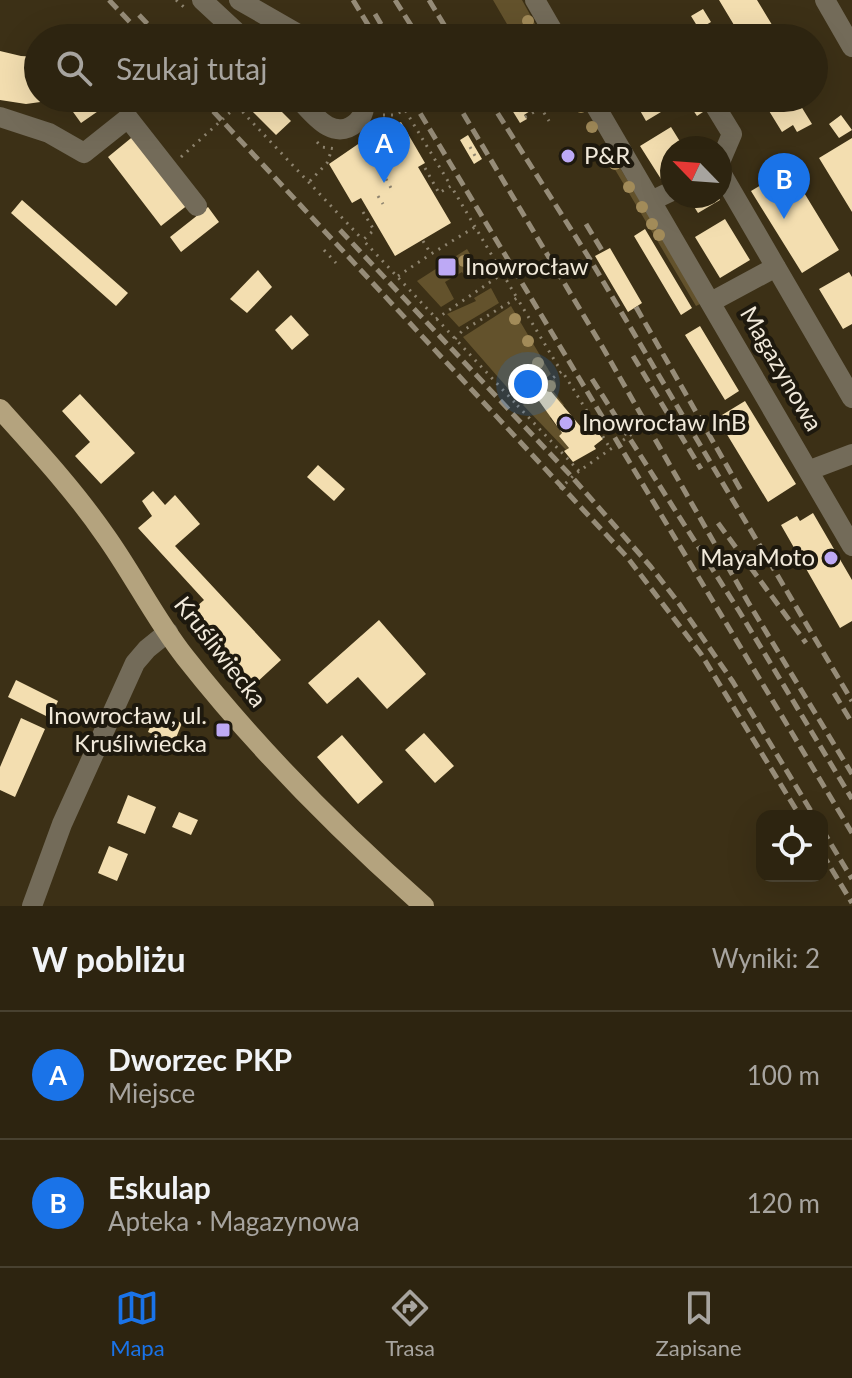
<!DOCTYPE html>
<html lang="pl">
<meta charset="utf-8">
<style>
:root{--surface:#2d2410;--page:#352c19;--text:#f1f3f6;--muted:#a7a49f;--line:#484130;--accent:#1a73e8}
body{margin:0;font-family:Lato,sans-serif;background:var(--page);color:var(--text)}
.controls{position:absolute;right:24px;bottom:24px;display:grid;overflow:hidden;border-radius:16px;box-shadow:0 8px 32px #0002}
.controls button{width:72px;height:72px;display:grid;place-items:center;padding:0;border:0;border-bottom:2px solid var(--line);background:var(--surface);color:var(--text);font:40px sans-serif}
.compass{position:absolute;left:660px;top:136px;width:72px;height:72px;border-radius:50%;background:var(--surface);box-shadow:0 8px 32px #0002;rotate:295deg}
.you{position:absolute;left:528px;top:384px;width:28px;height:28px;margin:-20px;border:6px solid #fff;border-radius:50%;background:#1a73e8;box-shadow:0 0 0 12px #1a73e833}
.badge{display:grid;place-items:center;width:52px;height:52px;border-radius:50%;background:var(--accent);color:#fff;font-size:26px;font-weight:700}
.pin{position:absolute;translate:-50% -66px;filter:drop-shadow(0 2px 4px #0008)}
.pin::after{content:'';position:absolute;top:42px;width:28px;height:24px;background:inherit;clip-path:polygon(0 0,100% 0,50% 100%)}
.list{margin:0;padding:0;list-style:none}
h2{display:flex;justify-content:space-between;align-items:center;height:104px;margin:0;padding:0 32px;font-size:34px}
h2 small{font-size:26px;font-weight:400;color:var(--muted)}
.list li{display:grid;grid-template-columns:52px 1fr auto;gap:24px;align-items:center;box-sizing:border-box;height:128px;padding:0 32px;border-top:2px solid var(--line)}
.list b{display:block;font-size:30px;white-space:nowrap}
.list p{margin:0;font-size:26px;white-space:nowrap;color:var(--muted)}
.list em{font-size:26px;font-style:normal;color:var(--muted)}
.icon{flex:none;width:44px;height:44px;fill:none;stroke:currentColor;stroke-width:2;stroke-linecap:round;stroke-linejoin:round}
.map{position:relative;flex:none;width:852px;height:906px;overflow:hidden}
.search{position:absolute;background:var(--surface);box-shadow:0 8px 32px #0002;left:24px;right:24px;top:24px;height:88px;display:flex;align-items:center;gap:20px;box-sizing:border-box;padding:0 28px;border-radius:44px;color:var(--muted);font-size:30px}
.sheet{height:360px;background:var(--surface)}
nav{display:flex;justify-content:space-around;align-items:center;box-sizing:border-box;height:112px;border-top:2px solid var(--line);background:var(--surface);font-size:22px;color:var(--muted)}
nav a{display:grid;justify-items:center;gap:4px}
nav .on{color:var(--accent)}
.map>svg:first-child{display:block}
.green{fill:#63522c}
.building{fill:#f3deb0}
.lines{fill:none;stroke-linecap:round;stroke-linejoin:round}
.path{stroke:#8e846f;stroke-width:3;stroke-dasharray:2 6;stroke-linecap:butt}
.minor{stroke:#736b59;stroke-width:20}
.major{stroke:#b4a37e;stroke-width:20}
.rail{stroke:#968c78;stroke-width:5;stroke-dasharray:12 6;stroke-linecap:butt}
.tree{fill:#a28b59}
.poi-dot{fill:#bda9f5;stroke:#1e190e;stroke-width:3}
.labels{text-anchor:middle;stroke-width:8;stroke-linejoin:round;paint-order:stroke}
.poi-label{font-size:24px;fill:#f1e9da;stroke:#1e190e;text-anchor:start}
.street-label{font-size:24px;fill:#f1e9da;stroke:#1e190e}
</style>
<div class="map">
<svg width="852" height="906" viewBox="0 0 852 906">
<rect width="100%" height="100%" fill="#3c3016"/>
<!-- green -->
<path class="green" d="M493,0H522L543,38H515Z
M604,151L611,153L702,303L696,306Z
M467,249L478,267L464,275L462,272L445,282L454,299L441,307L417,281Z
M491,288L499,303L459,327L447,314L476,301L474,298Z
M511,306L551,374L519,401L463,337Z
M554,379L556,383L551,388L564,405L550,418L562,433L559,436L569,448L566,450L523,405Z"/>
<!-- building -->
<path class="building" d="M719,0H757L780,38H714L734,25Z
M703,9L711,22L699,29L691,16Z
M0,51L21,56L38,57V98L62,99L26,104L0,100Z
M63,98H117L81,123Z
M255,98H268L291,121L276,135L247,106Z
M532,98H539L542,103L524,115L527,119L520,123L512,110Z
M652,98H667L671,106L646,121L638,107Z
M685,98H702L709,108L697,116Z
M761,98H796L812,124L797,132L793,125L782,132Z
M841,115L852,130L839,138L829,124Z
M401,122L425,163L418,167L451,223L395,256L361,198L352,203L329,164L364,140Z
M671,127L684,148H672V184L666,187L640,146Z
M136,134L189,204L161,226L108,157Z
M468,135L482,159L474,164L460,140Z
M852,138V212L819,158Z
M789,168L839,250L802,273L751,191Z
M708,196H718L720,200L698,213L693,205Z
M22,200L128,293L116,306L11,213Z
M208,207L219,222L181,252L170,237Z
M725,219L750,260L720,278L695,237Z
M645,229L692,308L681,315L634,236Z
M610,248L642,303L628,312L595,256Z
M258,270L272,287L247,313L230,299Z
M849,272L852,277V324L843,329L819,289Z
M291,315L309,335L292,350L275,330Z
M700,326L739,391L725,400L685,335Z
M549,389L586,433L593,427L603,439L594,446L596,449L573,462L564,451L569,448L559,436L562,433L537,398Z
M80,394L135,453L101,484L75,456L90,442L62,411Z
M745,401L796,484L768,502L717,418Z
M318,465L345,489L334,501L307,477Z
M153,491L165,505L175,495L200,524L175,546L281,660L255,684L189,613L204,600L138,528L152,516L142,501Z
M813,513L852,580V621L840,628L781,525L797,516L800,521Z
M379,620L426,674L387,709L358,677L327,704L308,683Z
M16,680L58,701L50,718L8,697Z
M156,713L182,723L174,743L148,732Z
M21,718L45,729L15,797L0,790V767Z
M424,733L454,766L435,783L405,750Z
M342,735L383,782L358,804L317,757Z
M128,795L156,807L145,834L117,823Z
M179,812L198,820L191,835L172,827Z
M109,846L128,854L117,881L98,873Z"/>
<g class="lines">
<!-- path -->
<path class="path" d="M176,0L185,8
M321,26L337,38
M398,98L405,110
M237,106L363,240
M541,108L549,103L546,98
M519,111L541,98
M383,115H394L405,110L451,186
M525,117L541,108L549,121
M317,142L322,147L336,149
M470,147L478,161
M181,157L246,98
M425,168L439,193L451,186L517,298
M386,179L391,188
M310,181L327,163L332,149
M378,196L383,204
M363,212L374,230L363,240L517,405
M423,241L431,254L475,227
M324,250L336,263
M398,276L431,254
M436,319L502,274
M455,339L462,331L517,298L561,371
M579,471L517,405L562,371L610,448
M560,489L575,474L632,434"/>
<!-- minor -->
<path class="minor" d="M202,0L243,38
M239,0L305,38
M535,0L557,38
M825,0L852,47
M298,98C313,114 333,143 357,122C364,115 365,108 364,98
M591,98L852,546
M710,98L732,134L720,162
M0,117L49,133L84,153L128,118L197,206
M720,171L852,398
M651,201L672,191
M711,302L776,267
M810,470L852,454
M32,906L62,824L135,663L147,649L168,632"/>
<!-- major -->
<path class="major" d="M0,409C37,450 74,490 105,535C133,574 155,619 185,657C255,746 338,830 424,906"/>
<!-- rail -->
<path class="rail" d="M109,0L145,38
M353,0L376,38
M395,0L419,38
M429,0L452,38
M375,14L389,38
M139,15L161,38
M201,98L627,557L701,654L800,816
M411,98L852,833
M454,98L603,348L748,602L852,774
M488,98L591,261L852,701
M586,224L603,252
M340,230L572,477L651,567L678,602L733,682L814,816
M636,307L743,494
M633,356L701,469
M592,379L739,611L852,799
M718,523L806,643
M834,693L852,723
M822,829L852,879
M822,853L852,903"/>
</g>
<!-- trees -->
<g class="tree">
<circle cx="528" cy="21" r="6"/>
<circle cx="581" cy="107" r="6"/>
<circle cx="592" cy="127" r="6"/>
<circle cx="615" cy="164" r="6"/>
<circle cx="629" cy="187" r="6"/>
<circle cx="642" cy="207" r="6"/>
<circle cx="652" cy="224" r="6"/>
<circle cx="659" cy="235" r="6"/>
<circle cx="464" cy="261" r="6"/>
<circle cx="515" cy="319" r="6"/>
<circle cx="528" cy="341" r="6"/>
<circle cx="538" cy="363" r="6"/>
<circle cx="550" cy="386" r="6"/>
</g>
<!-- markers -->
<g class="poi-dot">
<circle cx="568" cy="156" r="8"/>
<rect x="437" y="257" width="20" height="20" rx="4"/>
<circle cx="566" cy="423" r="8"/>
<circle cx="831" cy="558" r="8"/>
<rect x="215" y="722" width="16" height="16" rx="4"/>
</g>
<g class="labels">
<!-- poi labels -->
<g class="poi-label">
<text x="584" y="164">P&amp;R</text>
<text x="465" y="275">Inowrocław</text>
<text x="582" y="431">Inowrocław InB</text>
<text x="815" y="566" text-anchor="end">MayaMoto</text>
<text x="207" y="724" text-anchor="end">Inowrocław, ul.<tspan x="207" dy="28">Kruśliwiecka</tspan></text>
</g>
<!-- street labels -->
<g class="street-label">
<text transform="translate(781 369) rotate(60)" y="8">Magazynowa</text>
<text transform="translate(220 652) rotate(52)" y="8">Kruśliwiecka</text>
</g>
</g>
</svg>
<div class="controls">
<button><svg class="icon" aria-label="locate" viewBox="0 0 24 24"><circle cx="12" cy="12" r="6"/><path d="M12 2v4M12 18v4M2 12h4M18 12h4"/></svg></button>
</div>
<svg class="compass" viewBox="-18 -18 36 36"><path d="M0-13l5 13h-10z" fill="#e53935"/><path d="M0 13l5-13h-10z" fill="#a7a49f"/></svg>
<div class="you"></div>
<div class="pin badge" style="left:384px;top:183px">A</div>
<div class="pin badge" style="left:784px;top:219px">B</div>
<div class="search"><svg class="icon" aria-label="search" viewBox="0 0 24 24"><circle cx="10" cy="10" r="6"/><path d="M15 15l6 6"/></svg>Szukaj tutaj</div>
</div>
<section class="sheet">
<h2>W pobliżu<small>Wyniki: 2</small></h2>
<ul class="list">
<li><span class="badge">A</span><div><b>Dworzec PKP</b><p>Miejsce</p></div><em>100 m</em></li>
<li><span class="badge">B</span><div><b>Eskulap</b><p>Apteka · Magazynowa</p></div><em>120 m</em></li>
</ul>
</section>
<nav>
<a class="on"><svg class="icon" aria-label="map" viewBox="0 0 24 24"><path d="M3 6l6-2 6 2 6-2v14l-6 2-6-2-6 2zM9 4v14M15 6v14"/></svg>Mapa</a>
<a><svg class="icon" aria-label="directions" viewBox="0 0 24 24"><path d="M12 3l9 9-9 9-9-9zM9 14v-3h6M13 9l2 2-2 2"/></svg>Trasa</a>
<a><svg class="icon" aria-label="saved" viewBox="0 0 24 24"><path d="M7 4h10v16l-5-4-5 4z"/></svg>Zapisane</a>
</nav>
